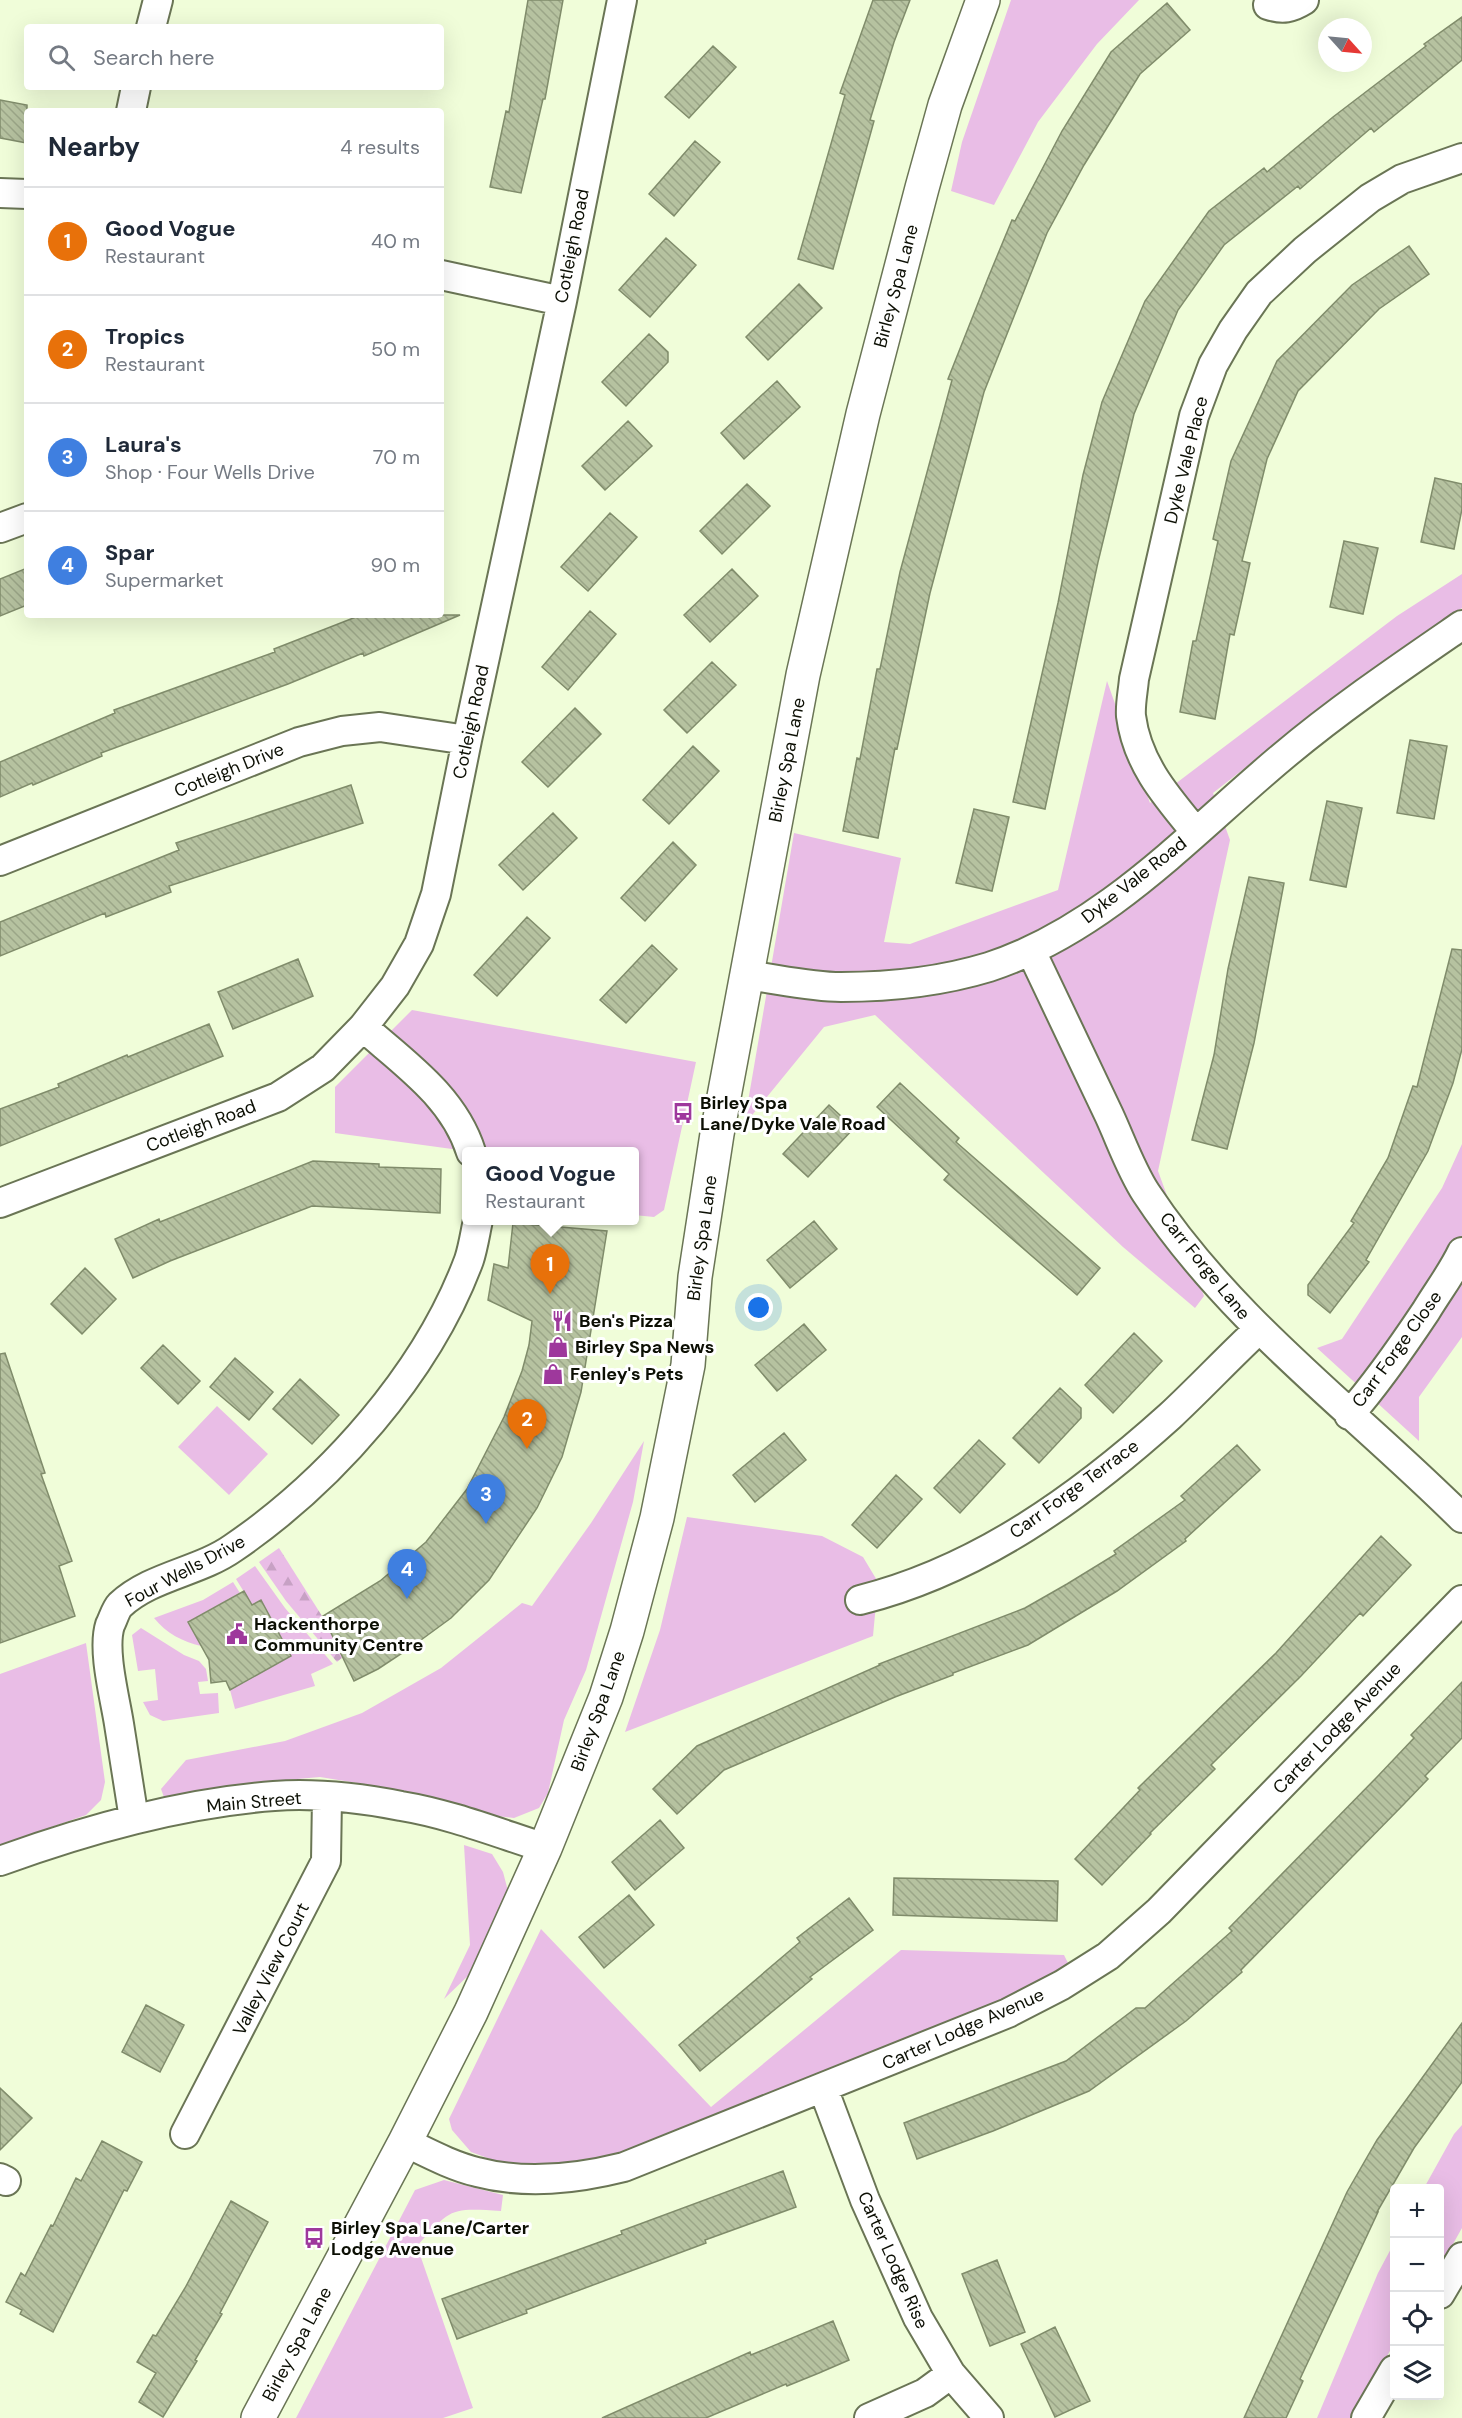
<!DOCTYPE html>
<meta charset="utf-8">
<style>
:root{--surface:#fff;--page:#f2f2f3;--text:#1f2937;--muted:#747a83;--line:#e0e1e3;--accent:#9e389c}
body{margin:0;font-family:"DM Sans",sans-serif;background:var(--page);color:var(--text)}
.controls{position:absolute;right:18px;bottom:18px;display:grid;overflow:hidden;border-radius:6px;box-shadow:0 6px 24px #0002}
.controls button{width:54px;height:54px;display:grid;place-items:center;padding:0;border:0;border-bottom:2px solid var(--line);background:var(--surface);color:var(--text);font:30px sans-serif}
.compass{position:absolute;left:1318px;top:18px;width:54px;height:54px;border-radius:50%;background:var(--surface);box-shadow:0 6px 24px #0002;rotate:117deg}
.you{position:absolute;left:759px;top:1308px;width:21px;height:21px;margin:-15px;border:4px solid #fff;border-radius:50%;background:#1a73e8;box-shadow:0 0 0 9px #1a73e833}
.badge{display:grid;place-items:center;width:39px;height:39px;border-radius:50%;background:var(--accent);color:#fff;font-size:20px;font-weight:700}
.pin{position:absolute;translate:-50% -50px;filter:drop-shadow(0 2px 3px #0008)}
.pin::after{content:'';position:absolute;top:32px;width:21px;height:18px;background:inherit;clip-path:polygon(0 0,100% 0,50% 100%)}
.popup{position:absolute;left:462px;top:1147px;width:177px;height:78px;box-sizing:border-box;display:grid;place-content:center;border-radius:6px;background:var(--surface);filter:drop-shadow(0 2px 4px #0005);font-size:20px;white-space:nowrap;color:var(--muted)}
.popup b{font-size:22px;color:var(--text)}
.popup::after{content:'';position:absolute;left:50%;top:100%;margin-left:-12px;border:12px solid transparent;border-top-color:var(--surface)}
.list{margin:0;padding:0;list-style:none}
h2{display:flex;justify-content:space-between;align-items:center;height:78px;margin:0;padding:0 24px;font-size:26px}
h2 small{font-size:20px;font-weight:400;color:var(--muted)}
.list li{display:grid;grid-template-columns:39px 1fr auto;gap:18px;align-items:center;box-sizing:border-box;height:108px;padding:0 24px;border-top:2px solid var(--line)}
.list b{display:block;font-size:22px;white-space:nowrap}
.list p{margin:0;font-size:20px;white-space:nowrap;color:var(--muted)}
.list em{font-size:20px;font-style:normal;color:var(--muted)}
.icon{flex:none;width:33px;height:33px;fill:none;stroke:currentColor;stroke-width:2;stroke-linecap:round;stroke-linejoin:round}
.map{position:relative;flex:none;width:1462px;height:2418px;overflow:hidden}
.search{position:absolute;background:var(--surface);box-shadow:0 6px 24px #0002;left:24px;top:24px;width:420px;height:66px;display:flex;align-items:center;gap:15px;box-sizing:border-box;padding:0 21px;border-radius:6px;color:var(--muted);font-size:22px}
.panel{position:absolute;background:var(--surface);box-shadow:0 6px 24px #0002;left:24px;top:108px;width:420px;height:510px;border-radius:6px}
.map>svg:first-child{display:block}
.green{fill:#e9bde6}
.forest{fill:url(#forest-firs)}
.building{fill:url(#building-back-hatch);stroke:#808c6b;stroke-width:1.5}
.lines{fill:none;stroke-linecap:round;stroke-linejoin:round}
.minor-casing{stroke:#6a7555;stroke-width:32}
.tertiary-casing{stroke:#6a7555;stroke-width:36}
.minor{stroke:#fff;stroke-width:28}
.tertiary{stroke:#fff;stroke-width:33}
.labels{text-anchor:middle;stroke-width:6;stroke-linejoin:round;paint-order:stroke}
.street-label{font-size:18px;fill:#0c0f04;stroke:#fff}
.poi-label{font-size:18px;font-weight:bold;fill:#0c0f04;stroke:#fff;text-anchor:start}
</style>
<div class="map">
<svg width="1462" height="2418" viewBox="0 0 1462 2418">
<defs>
<pattern id="forest-firs" width="22" height="20" patternUnits="userSpaceOnUse" patternTransform="scale(1.5)"><rect width="22" height="20" fill="#e9bde6"/><path d="M5 1l3.5 6h-7zM16 11l3.5 6h-7z" fill="#c7a1c4"/></pattern>
<pattern id="building-back-hatch" width="6" height="6" patternUnits="userSpaceOnUse" patternTransform="scale(1.5)"><rect width="6" height="6" fill="#b6c2a0"/><path d="M-1 5l2 2M0 0l6 6M5-1l2 2" fill="none" stroke="#9ba688"/></pattern>
</defs>
<rect width="100%" height="100%" fill="#f0fdd9"/>
<!-- green -->
<path class="green" d="M1011,0H1139L1097,44L1038,122L994,205L951,191L962,142Z
M1462,574V608L1339,694L1213,793L1230,840L1158,1171L1204,1296L1195,1308L1123,1247L875,1015L824,1027L744,1125L794,833L901,858L884,942L910,944L1058,890L1107,681L1150,803L1397,616Z
M412,1010L696,1062L664,1210L654,1217L634,1215V1152H474L335,1133V1087Z
M1462,1144V1337L1419,1397V1441L1317,1348L1342,1339L1442,1188Z
M217,1406L268,1454L229,1495L178,1447Z
M644,1441L633,1502L586,1670L564,1720L548,1793L539,1808L514,1818L479,1814L388,1788L320,1777L251,1783L165,1800L161,1789L186,1760L285,1741L362,1713L441,1668L522,1603L532,1606L591,1523Z
M687,1517L822,1536L863,1557L878,1582L873,1636L625,1732L660,1630Z
M255,1566L285,1608L333,1664L311,1674L315,1686L235,1709L230,1690L252,1605L236,1579Z
M233,1582L240,1593L188,1622L201,1646C183,1642 166,1633 154,1618L203,1600Z
M141,1628L184,1655L199,1661L206,1669L208,1681L198,1682L200,1694L218,1693L219,1713L163,1721L150,1715L143,1702L158,1700L155,1669L138,1671L132,1635Z
M86,1643L105,1782L101,1800L86,1815L0,1845V1674Z
M464,1845L492,1854L503,1872L508,1891L473,1971L444,1999L470,1945Z
M541,1929L711,2107L901,1950L1064,1955L1069,1965L1011,1996L945,2025L705,2118L619,2154L560,2163L507,2165L471,2152L452,2130L449,2119Z
M1462,2125V2228L1440,2267V2188H1424L1454,2134Z
M444,2180L503,2195L501,2211C450,2208 451,2208 417,2246L473,2408L443,2418H296L415,2190Z
M1394,2243V2344L1351,2418H1317L1378,2273Z"/>
<!-- forest -->
<path class="forest" d="M279,1548L322,1616L343,1657L337,1662L286,1601L259,1562Z"/>
<!-- building -->
<path class="building" d="M528,0H563L545,99H543L521,193L490,187L506,111L509,112Z
M873,0H910L894,42L870,120L874,121L833,269L798,259L845,95L840,93Z
M1167,3L1190,30L1140,74L1084,165L1047,233L984,392L930,593L897,749L895,748L878,838L843,831L857,758L860,759L877,669H880L900,572L952,380L948,379L988,278L1012,220L1015,221L1062,131L1111,52Z
M1462,17V60L1374,132L1371,128L1300,189L1298,186L1224,245L1178,310L1134,414L1098,562L1045,809L1013,802L1058,603L1083,475L1102,402L1145,301L1209,211L1264,168L1267,172L1333,117L1426,46L1424,44Z
M713,46L736,67L689,118L665,97Z
M0,100L27,105V143L0,138Z
M695,141L720,162L674,216L649,194Z
M666,238L696,265L650,317L619,290Z
M1409,246L1429,274L1379,309L1298,391L1267,459L1242,561L1250,563L1234,635L1230,634L1215,719L1180,712L1193,641H1196L1218,541L1213,539L1231,461L1277,361L1352,285Z
M799,284L822,308L768,360L746,337Z
M649,334L668,352V362L626,406L602,382Z
M777,381L800,407L744,459L721,433Z
M628,421L652,446L605,490L582,466Z
M1435,478L1462,484V509L1454,549L1421,542Z
M747,484L770,506L722,554L700,531Z
M610,513L637,537L588,591L561,567Z
M1344,541L1378,548L1363,614L1330,607Z
M27,568V605L0,616V579Z
M732,569L758,596L710,642L684,615Z
M590,611L616,634L568,690L542,667Z
M361,615H460L364,656L363,653L288,684L101,753L102,756L33,785L32,783L0,797V762L115,713L114,710L275,652L274,649Z
M712,662L736,685L687,733L664,710Z
M575,708L601,734L548,787L522,762Z
M1410,740L1447,746L1434,819L1397,813Z
M693,746L719,771L669,824L643,800Z
M351,785L363,823L169,886L171,892L106,917L105,913L0,956V922L179,850L176,843Z
M1327,801L1362,808L1346,887L1310,880Z
M974,809L1009,817L992,891L956,883Z
M553,813L577,838L523,890L499,865Z
M673,842L696,865L645,921L621,898Z
M1249,877L1284,883L1254,1043L1227,1149L1192,1140L1214,1055L1228,969Z
M527,917L550,938L497,996L474,975Z
M652,945L677,969L626,1023L600,1000Z
M1452,949L1462,950V1049L1453,1083L1428,1151L1366,1260L1369,1262L1330,1313L1308,1295V1285L1354,1223L1351,1221L1388,1158L1413,1086L1417,1087Z
M298,959L313,996L233,1029L218,992Z
M209,1024L223,1056L0,1146V1109L59,1087L58,1084L127,1055L128,1057Z
M900,1083L959,1138L956,1142L1100,1268L1077,1295L944,1180L949,1174L877,1107Z
M829,1105L854,1128L808,1177L783,1154Z
M313,1161L379,1164V1167L441,1169L440,1213L312,1206L170,1261L133,1278L115,1239L159,1219L160,1222Z
M814,1221L837,1249L790,1288L767,1260Z
M513,1223L607,1231L581,1392L562,1457L537,1508L489,1580L451,1618L410,1648L378,1669L354,1681L323,1616L380,1581L426,1542L467,1489L504,1417L522,1371L529,1345L532,1321L488,1300L494,1264L508,1268Z
M85,1268L116,1299L82,1334L51,1304Z
M804,1324L826,1350L777,1391L755,1365Z
M1134,1333L1162,1361L1113,1413L1085,1385Z
M163,1345L200,1381L178,1404L141,1368Z
M5,1353L45,1473L41,1474L72,1561L59,1566L75,1616L0,1643V1354Z
M235,1358L273,1392L249,1420L210,1387Z
M300,1379L339,1415L312,1444L273,1409Z
M1060,1388L1081,1408V1418L1039,1463L1013,1438Z
M784,1433L806,1460L755,1502L733,1475Z
M979,1440L1005,1464L960,1513L934,1488Z
M1237,1445L1260,1470L1185,1539L1186,1541L1117,1591L1028,1645L953,1673V1675L895,1697L724,1770L677,1814L653,1789L697,1746L880,1665L879,1664L1025,1608L1067,1584L1116,1554L1114,1551L1185,1500L1181,1496Z
M896,1475L922,1499L877,1548L852,1525Z
M1381,1536L1411,1565L1363,1616L1360,1613L1301,1676L1211,1765L1215,1769L1150,1833L1151,1834L1102,1885L1075,1859L1140,1790L1138,1788L1276,1653Z
M244,1591L252,1605L261,1600L291,1656L230,1690L226,1681L211,1683L209,1660L188,1622Z
M1462,1682V1738L1425,1776L1428,1779L1404,1804L1241,1970L1242,1972L1186,2021L1089,2091L993,2131L917,2159L904,2123L1066,2061L1136,2008H1145L1232,1931L1229,1928L1377,1777L1414,1738L1411,1735Z
M660,1820L684,1848L635,1890L612,1862Z
M894,1878L1058,1881L1057,1921L893,1915Z
M629,1895L654,1925L604,1968L579,1937Z
M849,1898L873,1930L810,1977L812,1979L700,2071L679,2045L800,1942L797,1938Z
M146,2005L184,2025L160,2072L122,2052Z
M1462,2023V2082L1414,2148L1377,2212H1378L1300,2379L1303,2381L1286,2418H1244L1347,2192L1377,2140Z
M0,2088L32,2118L0,2150Z
M102,2141L142,2162L127,2191L124,2190L53,2332L20,2314L22,2310L6,2302L21,2273L25,2276L51,2225L53,2226L76,2178L81,2181Z
M783,2171L796,2207L705,2240L706,2243L526,2310L527,2313L457,2339L442,2299L622,2234L621,2231Z
M231,2201L268,2222L220,2313L222,2314L195,2360L197,2361L163,2417L139,2402L156,2373L137,2362L153,2335L156,2336L185,2288Z
M997,2260L1025,2332L990,2346L962,2274Z
M833,2321L849,2360L819,2373L787,2386L786,2384L706,2418H602L750,2352L751,2355Z
M1055,2327L1090,2401L1055,2417L1021,2344Z"/>
<g class="lines">
<defs>
<path id="minor" d="M1268,5C1283,10 1291,8 1304,0
M151,27L158,0
M131,111L136,87
M0,193L27,194
M441,275L562,301
M0,528L27,518
M1195,831C1166,796 1137,763 1131,716C1130,705 1133,691 1134,679L1194,416L1213,365L1233,330L1259,293L1305,250L1370,198L1402,179L1462,158
M0,861L299,742L342,731L380,727L467,740
M1031,951C1057,1006 1083,1061 1109,1115C1121,1141 1131,1170 1146,1193C1231,1322 1355,1411 1462,1518
M746,975C777,979 810,987 841,987C889,987 943,981 989,967C1105,929 1191,833 1282,757C1339,709 1401,667 1462,625
M363,1027C404,1063 454,1097 471,1152
M0,1203L278,1097L323,1068L363,1027L395,986L419,944L436,894L467,740L562,301L622,0
M1349,1415C1378,1382 1402,1347 1426,1311C1438,1291 1452,1273 1462,1252
M860,1600C979,1570 1080,1497 1170,1416C1200,1388 1228,1358 1258,1330
M134,1819C129,1787 124,1756 119,1724C115,1698 102,1650 110,1625C113,1619 116,1609 120,1605C151,1576 199,1572 233,1548C331,1481 427,1373 469,1260C473,1248 475,1234 478,1220
M0,1861C88,1829 180,1803 274,1796C315,1793 360,1798 401,1806C450,1814 498,1833 545,1848
M823,2088L865,2200L918,2318L951,2374L989,2418
M185,2134L326,1861L327,1797
M405,2142C428,2153 452,2166 477,2172C526,2185 576,2179 624,2167L1008,2013L1062,1985L1108,1956L1159,1911L1462,1600
M0,2178L6,2181
M1440,2294L1462,2257
M869,2418L925,2393L951,2374
M1366,2418L1394,2370"/>
<path id="tertiary" d="M258,2418L405,2142L471,2012L545,1848L606,1697L627,1631L657,1518L688,1365L695,1277L717,1134L803,675L863,414L922,188L945,105L983,0"/>
</defs>
<!-- minor casing -->
<use href="#minor" class="minor-casing"/>
<!-- tertiary casing -->
<use href="#tertiary" class="tertiary-casing"/>
<!-- minor -->
<use href="#minor" class="minor"/>
<!-- tertiary -->
<use href="#tertiary" class="tertiary"/>
</g>
<!-- icons -->
<defs>
<symbol id="bus-bare" viewBox="-9 -9 18 18"><path d="M-5-6H5V4H4V6H2V4H-2V6H-4V4H-5ZM-3.5-4V0h7V-4ZM-3.5 1.2v1.5H-2V1.2ZM2 1.2v1.5H3.5V1.2Z" fill="#9e389c" stroke="#fff" stroke-width="2.5" paint-order="stroke"/></symbol>
<symbol id="restaurant-bare" viewBox="-9 -9 18 18"><path d="M-5-6h1v4h1v-4h1v4h1v-4h1v5L-1.5 .5V6h-2V.5L-5-1ZM5-6V6H3V1.5H1.5Q1.5-4 5-6Z" fill="#9e389c" stroke="#fff" stroke-width="2.5" paint-order="stroke"/></symbol>
<symbol id="shop-bare" viewBox="-9 -9 18 18"><path d="M-5-2.5h2.3a2.7 3.5 0 0 1 5.4 0H5L5.5 6h-11ZM-1.5-2.5h3a1.5 2.3 0 0 0-3 0Z" fill="#9e389c" stroke="#fff" stroke-width="2.5" paint-order="stroke"/></symbol>
<symbol id="civic-bare" viewBox="-9 -9 18 18"><path d="M-.6-6.5H3V-4.5H.6V-3L4-1V1h2V6H-6V1h2V-1L-.6-3ZM-1.2 2.5V6h2.4V2.5Z" fill="#9e389c" stroke="#fff" stroke-width="2.5" paint-order="stroke"/></symbol>
</defs>
<g fill-rule="evenodd">
<use href="#bus-bare" x="668" y="1098" width="30" height="30"/>
<use href="#restaurant-bare" x="547" y="1306" width="30" height="30"/>
<use href="#shop-bare" x="543" y="1332" width="30" height="30"/>
<use href="#shop-bare" x="538" y="1359" width="30" height="30"/>
<use href="#civic-bare" x="222" y="1619" width="30" height="30"/>
<use href="#bus-bare" x="299" y="2223" width="30" height="30"/>
</g>
<g class="labels">
<!-- street labels -->
<g class="street-label">
<text transform="translate(572 246) rotate(-79)" y="6">Cotleigh Road</text>
<text transform="translate(896 286) rotate(-75)" y="6">Birley Spa Lane</text>
<text transform="translate(1186 460) rotate(-76)" y="6">Dyke Vale Place</text>
<text transform="translate(471 722) rotate(-78)" y="6">Cotleigh Road</text>
<text transform="translate(787 760) rotate(-79)" y="6">Birley Spa Lane</text>
<text transform="translate(229 770) rotate(-22)" y="6">Cotleigh Drive</text>
<text transform="translate(1134 880) rotate(-38)" y="6">Dyke Vale Road</text>
<text transform="translate(201 1126) rotate(-21)" y="6">Cotleigh Road</text>
<text transform="translate(702 1238) rotate(-82)" y="6">Birley Spa Lane</text>
<text transform="translate(1205 1266) rotate(51)" y="6">Carr Forge Lane</text>
<text transform="translate(1397 1349) rotate(-54)" y="6">Carr Forge Close</text>
<text transform="translate(1074 1489) rotate(-36)" y="6">Carr Forge Terrace</text>
<text transform="translate(185 1571) rotate(-28)" y="6">Four Wells Drive</text>
<text transform="translate(598 1711) rotate(-70)" y="6">Birley Spa Lane</text>
<text transform="translate(1337 1728) rotate(-46)" y="6">Carter Lodge Avenue</text>
<text transform="translate(254 1802) rotate(-5)" y="6">Main Street</text>
<text transform="translate(271 1969) rotate(-63)" y="6">Valley View Court</text>
<text transform="translate(963 2029) rotate(-24)" y="6">Carter Lodge Avenue</text>
<text transform="translate(893 2260) rotate(66)" y="6">Carter Lodge Rise</text>
<text transform="translate(297 2344) rotate(-62)" y="6">Birley Spa Lane</text>
</g>
<!-- poi labels -->
<g class="poi-label">
<text x="700" y="1109">Birley Spa<tspan x="700" dy="21">Lane/Dyke Vale Road</tspan></text>
<text x="579" y="1327">Ben's Pizza</text>
<text x="575" y="1353">Birley Spa News</text>
<text x="570" y="1380">Fenley's Pets</text>
<text x="254" y="1630">Hackenthorpe<tspan x="254" dy="21">Community Centre</tspan></text>
<text x="331" y="2234">Birley Spa Lane/Carter<tspan x="331" dy="21">Lodge Avenue</tspan></text>
</g>
</g>
</svg>
<div class="controls">
<button>+</button>
<button>−</button>
<button><svg class="icon" aria-label="locate" viewBox="0 0 24 24"><circle cx="12" cy="12" r="6"/><path d="M12 2v4M12 18v4M2 12h4M18 12h4"/></svg></button>
<button><svg class="icon" aria-label="layers" viewBox="0 0 24 24"><path d="M12 4l9 5-9 5-9-5zM3 14l9 5 9-5"/></svg></button>
</div>
<svg class="compass" viewBox="-18 -18 36 36"><path d="M0-13l5 13h-10z" fill="#e53935"/><path d="M0 13l5-13h-10z" fill="#747a83"/></svg>
<div class="you"></div>
<div class="pin badge" style="left:550px;top:1294px;background:#e8710a">1</div>
<div class="popup"><b>Good Vogue</b>Restaurant</div>
<div class="pin badge" style="left:527px;top:1449px;background:#e8710a">2</div>
<div class="pin badge" style="left:486px;top:1524px;background:#3f7fe0">3</div>
<div class="pin badge" style="left:407px;top:1599px;background:#3f7fe0">4</div>
<div class="search"><svg class="icon" aria-label="search" viewBox="0 0 24 24"><circle cx="10" cy="10" r="6"/><path d="M15 15l6 6"/></svg>Search here</div>
<section class="panel">
<h2>Nearby<small>4 results</small></h2>
<ul class="list">
<li><span class="badge" style="background:#e8710a">1</span><div><b>Good Vogue</b><p>Restaurant</p></div><em>40 m</em></li>
<li><span class="badge" style="background:#e8710a">2</span><div><b>Tropics</b><p>Restaurant</p></div><em>50 m</em></li>
<li><span class="badge" style="background:#3f7fe0">3</span><div><b>Laura's</b><p>Shop · Four Wells Drive</p></div><em>70 m</em></li>
<li><span class="badge" style="background:#3f7fe0">4</span><div><b>Spar</b><p>Supermarket</p></div><em>90 m</em></li>
</ul>
</section>
</div>
